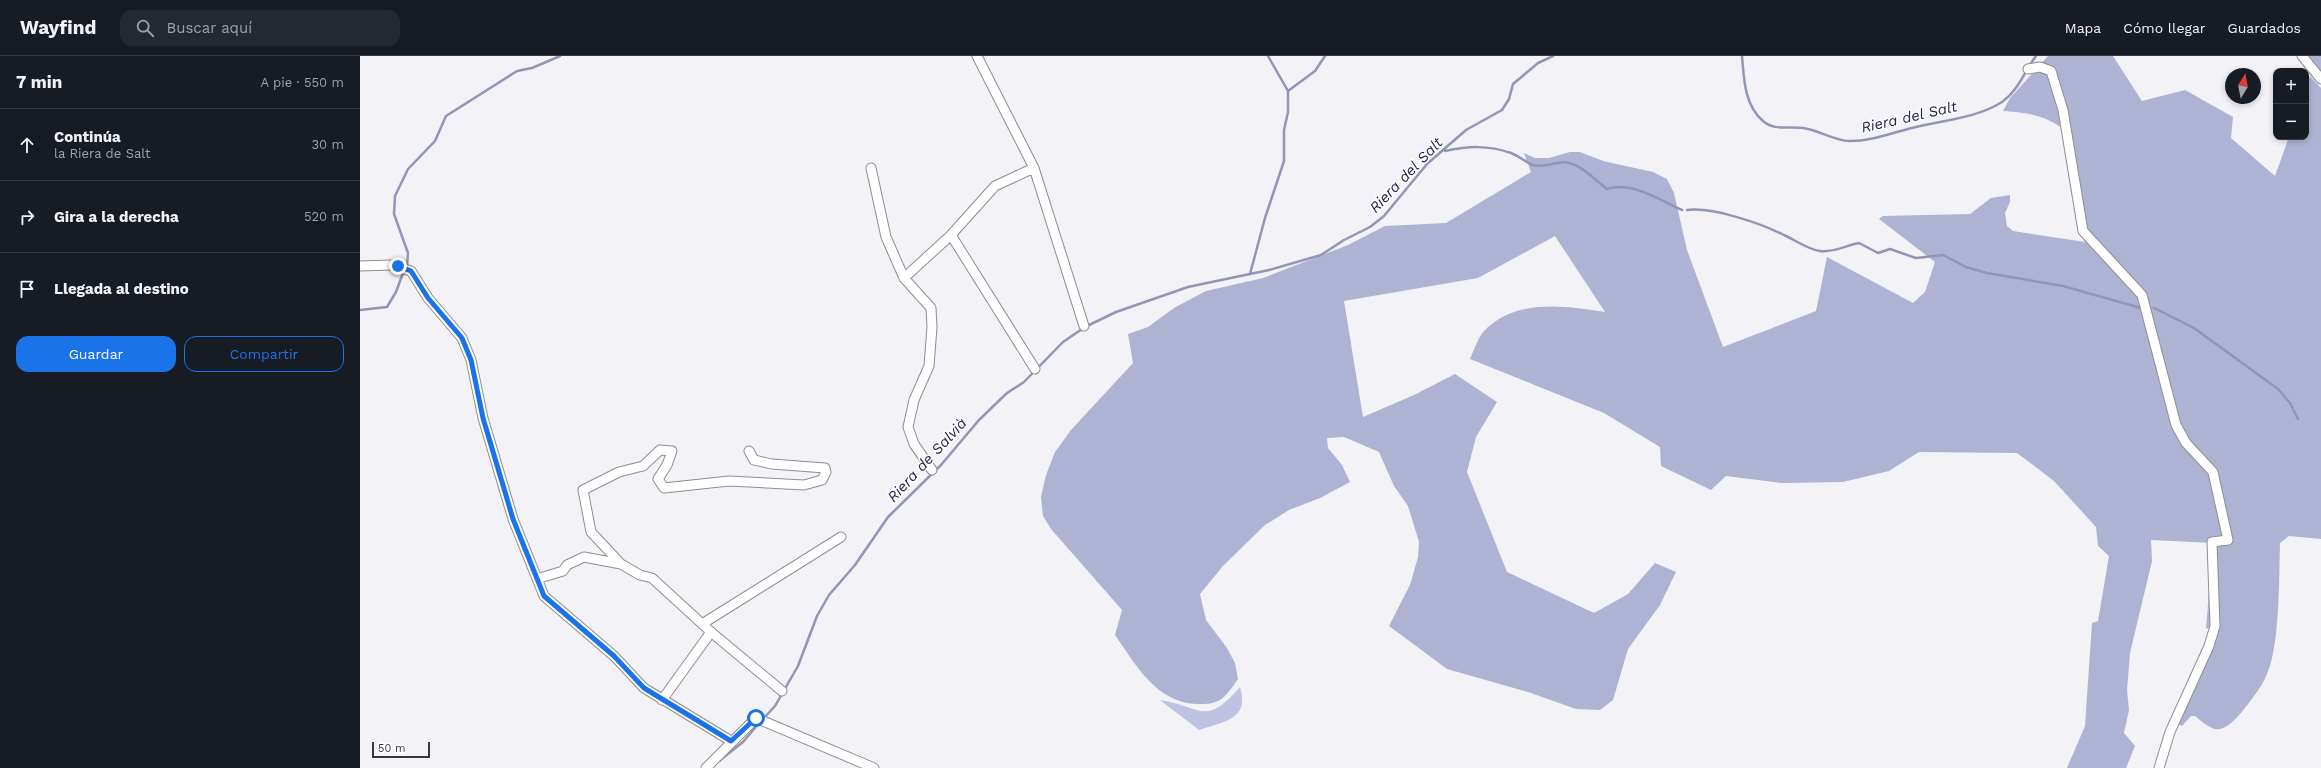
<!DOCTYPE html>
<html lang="es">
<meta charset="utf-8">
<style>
:root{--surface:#171b24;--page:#242831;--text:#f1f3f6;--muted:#9ea1a6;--line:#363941;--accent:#1a73e8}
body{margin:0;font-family:"Work Sans",sans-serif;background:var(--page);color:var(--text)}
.controls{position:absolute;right:12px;top:12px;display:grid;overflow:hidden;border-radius:8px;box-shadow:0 2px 6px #0003}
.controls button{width:36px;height:36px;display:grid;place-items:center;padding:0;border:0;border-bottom:1px solid var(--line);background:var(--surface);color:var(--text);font:20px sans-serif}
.compass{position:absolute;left:1865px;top:12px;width:36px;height:36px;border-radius:50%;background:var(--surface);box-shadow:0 2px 6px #0003;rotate:10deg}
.scale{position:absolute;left:12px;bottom:10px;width:58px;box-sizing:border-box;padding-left:4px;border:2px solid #38383a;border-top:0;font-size:11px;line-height:14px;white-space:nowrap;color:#38383a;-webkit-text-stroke:3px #fff;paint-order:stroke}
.stop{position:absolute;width:12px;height:12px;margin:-9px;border:3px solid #1a73e8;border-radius:50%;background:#fff}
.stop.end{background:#1a73e8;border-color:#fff;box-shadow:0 1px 4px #0008}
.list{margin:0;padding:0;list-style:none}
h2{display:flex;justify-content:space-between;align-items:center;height:52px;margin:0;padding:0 16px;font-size:17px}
h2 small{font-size:13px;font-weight:400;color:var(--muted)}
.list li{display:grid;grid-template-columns:26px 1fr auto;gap:12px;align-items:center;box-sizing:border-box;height:72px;padding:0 16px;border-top:1px solid var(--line)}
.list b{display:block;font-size:15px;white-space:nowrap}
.list p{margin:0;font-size:13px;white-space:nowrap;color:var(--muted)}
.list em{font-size:13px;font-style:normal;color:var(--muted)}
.actions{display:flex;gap:8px;padding:12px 16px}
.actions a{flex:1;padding:9px 0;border:1px solid var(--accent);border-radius:12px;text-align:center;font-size:14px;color:var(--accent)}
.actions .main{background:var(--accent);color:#fff}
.icon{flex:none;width:22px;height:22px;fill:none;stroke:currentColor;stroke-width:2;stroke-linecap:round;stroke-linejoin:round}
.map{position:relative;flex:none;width:1961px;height:712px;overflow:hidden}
header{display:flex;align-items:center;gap:24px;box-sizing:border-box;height:56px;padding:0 20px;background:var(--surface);border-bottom:1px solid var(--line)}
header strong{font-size:19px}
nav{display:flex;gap:22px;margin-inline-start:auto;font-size:14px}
.search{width:280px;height:36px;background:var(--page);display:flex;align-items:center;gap:10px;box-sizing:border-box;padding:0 14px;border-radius:12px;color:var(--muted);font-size:15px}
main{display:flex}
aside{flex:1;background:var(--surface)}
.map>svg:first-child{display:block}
.green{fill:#bfc2e3}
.forest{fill:#afb3d3}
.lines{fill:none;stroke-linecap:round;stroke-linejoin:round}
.stream{stroke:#9296b5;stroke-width:2.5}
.minor-casing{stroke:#8e8e92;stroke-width:11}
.minor{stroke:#fff;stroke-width:9}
.route{stroke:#1a73e8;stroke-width:5}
.labels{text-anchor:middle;stroke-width:3;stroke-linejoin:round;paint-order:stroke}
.water-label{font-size:15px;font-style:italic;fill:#24244f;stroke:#fff}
</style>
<header>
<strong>Wayfind</strong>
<div class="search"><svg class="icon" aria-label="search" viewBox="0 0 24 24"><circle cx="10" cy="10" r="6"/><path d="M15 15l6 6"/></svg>Buscar aquí</div>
<nav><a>Mapa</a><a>Cómo llegar</a><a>Guardados</a></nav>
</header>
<main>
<aside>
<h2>7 min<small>A pie · 550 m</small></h2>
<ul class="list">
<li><svg class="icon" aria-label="ahead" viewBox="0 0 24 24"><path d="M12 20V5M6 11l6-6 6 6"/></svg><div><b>Continúa</b><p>la Riera de Salt</p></div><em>30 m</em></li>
<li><svg class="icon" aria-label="right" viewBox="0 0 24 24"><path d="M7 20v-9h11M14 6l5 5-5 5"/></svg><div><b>Gira a la derecha</b></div><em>520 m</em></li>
<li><svg class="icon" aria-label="arrive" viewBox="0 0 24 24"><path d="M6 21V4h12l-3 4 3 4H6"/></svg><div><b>Llegada al destino</b></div></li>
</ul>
<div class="actions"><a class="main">Guardar</a><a>Compartir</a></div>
</aside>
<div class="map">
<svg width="1961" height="712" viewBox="0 0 1961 712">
<rect width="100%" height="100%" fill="#f2f2f7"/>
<!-- green -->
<path class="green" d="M880,631C890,664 864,665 839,674L800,644C843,651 845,671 880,631Z"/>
<!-- forest -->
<path class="forest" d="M1688,0H1753L1782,45L1825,34L1873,61L1871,82L1915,120L1929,81H1946V31L1950,20L1961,32V483L1929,480L1920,487C1919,520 1920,589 1907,618C1902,631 1889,647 1880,658C1861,679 1855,677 1835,660H1831L1822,670L1816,667L1848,590L1852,570L1846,573L1853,487L1791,484L1792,505L1770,597L1767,634L1769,654L1764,677L1775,690L1766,712H1707L1725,670L1732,567L1738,565L1749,500L1738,490L1736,471L1694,425L1657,397L1559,396L1529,415L1483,426L1421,427L1366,420L1351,434L1301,410L1300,391L1244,357L1110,303C1114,294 1118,282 1124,275C1156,242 1204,250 1245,256L1195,180L1118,222L984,245L1003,361L1054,339L1095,318L1137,346L1116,381L1107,416L1147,516L1234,557L1268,538L1295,507L1316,516L1300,549L1268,593L1253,644L1240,654L1216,653L1168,636L1087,613L1029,570L1050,529L1058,501L1059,486L1048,450L1034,430L1019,396L984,381L967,382L968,392L982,409L990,426L960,442L929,454L905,469L863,510L840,538L846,564L867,592L875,607L878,623C864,643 860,649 836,648C796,646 776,609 755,579L762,554L691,473L683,460L681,441L686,419L695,396L711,374L773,307L768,278L788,271L814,252L846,235L903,222L988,189L1025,170L1086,167L1171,116L1164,97L1175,102H1189L1210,96H1220L1243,105L1293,116L1307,123L1314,137L1327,194L1363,291L1456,255L1467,201L1553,247L1565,236L1575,206L1519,163L1523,160L1610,158L1631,142L1650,139V146L1645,157L1647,170L1653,175L1725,186L1721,177L1702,72C1681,58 1668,57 1643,55L1650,42Z
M1945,0H1961V19Z"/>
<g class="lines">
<!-- stream -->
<path class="stream" d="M1382,0C1384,22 1384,49 1403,65C1414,75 1429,70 1443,72C1459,74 1474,85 1490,85C1512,85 1531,77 1552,72C1582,64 1615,63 1642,46C1659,34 1664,16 1676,0
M928,35L955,15L965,0
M1085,95C1108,90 1128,89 1151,97C1159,100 1165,106 1173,109C1183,112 1193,107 1203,106C1219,106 1235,124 1247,133C1271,125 1300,144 1322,154
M1327,154C1353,151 1400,167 1424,179C1435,184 1449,194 1460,195C1474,197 1487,189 1499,187L1518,197L1530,193L1556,202L1583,199L1606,211L1627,217L1703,230L1781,252
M47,209L48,197L34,158L35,140L48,113L75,85L86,60L157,15L172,12L200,0
M890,218L905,162L924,105V74L928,56V35L908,0
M1794,252L1834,272L1918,333L1930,347L1938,363
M0,254L27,251L36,236L43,217
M404,662L415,650L438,610L457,560L469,539L495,509L528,461L581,409L619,364L647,337L664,326L703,286L725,271L756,256L828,231L909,214L961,199L984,184L1010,171L1024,160L1067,108L1106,74L1142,54L1149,43L1153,28L1178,7L1193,0
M359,705L383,686L400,666"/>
<defs>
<path id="minor" d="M617,0L674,112
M1942,0L1961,23
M1668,13L1680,11L1691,15L1703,54L1723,175L1782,239L1816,369L1826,387L1853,416L1868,484L1852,486L1855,570L1849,590L1810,676L1799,712
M511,112L526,181L544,222L571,252L572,271L569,310L554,344L548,371L554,388L572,414
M0,210L31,209L51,215L68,242L102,282L111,304L123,362L153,463L184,540L254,600L284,632L371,685
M544,222L591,179
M675,313L591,179L635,130L674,112L724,270
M389,395L394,404L412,408L465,412L466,416L462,424L444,429L369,425L304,432L298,423L307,409L312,395L300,394L283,410L259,416L223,434L231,476L261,508L280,519L292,522L351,576L422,635
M183,521L203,515L207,509L224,501L261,508
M342,568L481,481
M302,644L351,576
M346,712L396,662L514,712"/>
</defs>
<!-- minor casing -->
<use href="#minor" class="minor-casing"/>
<!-- minor -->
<use href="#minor" class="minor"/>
</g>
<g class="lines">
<!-- route -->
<path class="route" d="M38,210L51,215L68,242L102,282L111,304L123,362L153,463L184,540L254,600L284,632L371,685L396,662"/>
</g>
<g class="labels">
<!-- water labels -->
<g class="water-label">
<text transform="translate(1549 61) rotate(-13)" y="5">Riera del Salt</text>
<text transform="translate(1046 119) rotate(-46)" y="5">Riera del Salt</text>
<text transform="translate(567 404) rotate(-47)" y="5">Riera de Salvià</text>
</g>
</g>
</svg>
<div class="controls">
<button>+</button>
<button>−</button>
</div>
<svg class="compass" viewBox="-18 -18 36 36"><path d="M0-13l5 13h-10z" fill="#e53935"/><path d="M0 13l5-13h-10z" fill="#9ea1a6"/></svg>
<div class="scale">50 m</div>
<div class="stop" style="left:396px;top:662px"></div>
<div class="stop end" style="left:38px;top:210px"></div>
</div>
</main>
